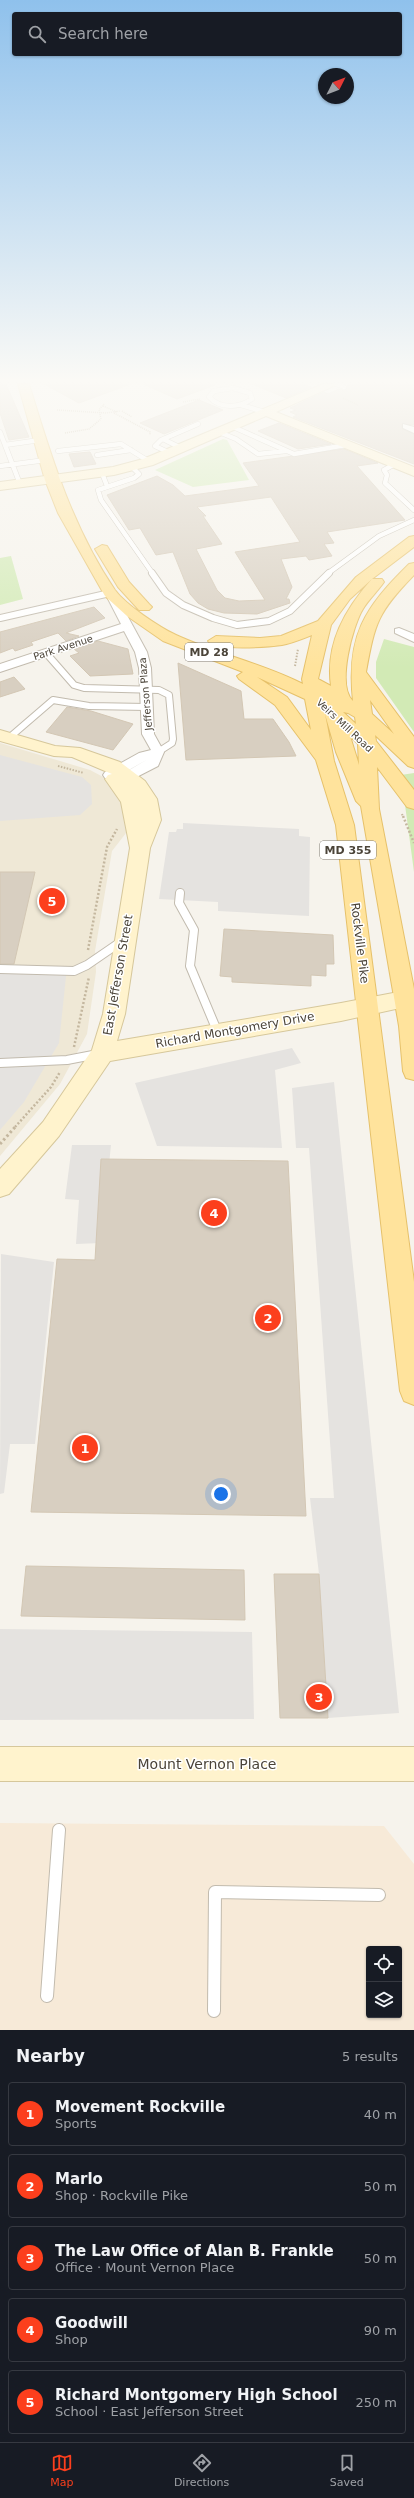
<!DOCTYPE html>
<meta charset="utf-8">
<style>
:root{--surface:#171b24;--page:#20242c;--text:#f1f3f6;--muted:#9ea1a6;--line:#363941;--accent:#fc3f1d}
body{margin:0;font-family:"DejaVu Sans",sans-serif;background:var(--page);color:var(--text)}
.controls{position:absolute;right:12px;bottom:12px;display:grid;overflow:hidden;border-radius:4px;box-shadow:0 1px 3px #0004}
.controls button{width:36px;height:36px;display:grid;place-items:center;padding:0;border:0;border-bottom:1px solid var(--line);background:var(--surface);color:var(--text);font:20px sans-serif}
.compass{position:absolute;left:318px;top:68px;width:36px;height:36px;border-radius:50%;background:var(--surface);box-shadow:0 1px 3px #0004;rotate:48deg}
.you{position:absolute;left:221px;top:1494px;width:14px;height:14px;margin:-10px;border:3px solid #fff;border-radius:50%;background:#1a73e8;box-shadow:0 0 0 6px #1a73e833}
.badge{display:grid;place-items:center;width:26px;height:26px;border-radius:50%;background:var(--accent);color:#fff;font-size:13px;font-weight:700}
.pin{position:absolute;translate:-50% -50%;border:2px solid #fff;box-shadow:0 1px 4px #0006}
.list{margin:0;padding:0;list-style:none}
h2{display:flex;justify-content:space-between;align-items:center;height:52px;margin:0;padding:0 16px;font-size:17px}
h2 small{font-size:13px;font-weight:400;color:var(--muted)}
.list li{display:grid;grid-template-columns:26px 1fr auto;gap:12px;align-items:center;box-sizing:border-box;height:64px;margin:0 8px 8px;padding:0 8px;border:1px solid var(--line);border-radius:4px}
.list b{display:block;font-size:15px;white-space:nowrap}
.list p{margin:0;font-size:13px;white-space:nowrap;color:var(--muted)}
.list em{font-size:13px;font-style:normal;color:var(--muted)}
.icon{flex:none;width:22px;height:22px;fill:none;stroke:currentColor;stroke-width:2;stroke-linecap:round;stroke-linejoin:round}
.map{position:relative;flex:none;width:414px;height:2030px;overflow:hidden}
.search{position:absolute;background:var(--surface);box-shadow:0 1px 3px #0004;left:12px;right:12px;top:12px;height:44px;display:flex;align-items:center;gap:10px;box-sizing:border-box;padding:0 14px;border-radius:4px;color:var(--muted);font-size:15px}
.sheet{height:412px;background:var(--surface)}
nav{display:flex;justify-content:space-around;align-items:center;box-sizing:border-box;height:56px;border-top:1px solid var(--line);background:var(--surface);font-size:11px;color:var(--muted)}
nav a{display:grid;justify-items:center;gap:2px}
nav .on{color:var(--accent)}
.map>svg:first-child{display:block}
.commercial{fill:#f7ead8;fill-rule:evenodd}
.education{fill:#efe8d6}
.green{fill:#d2eab5}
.parking{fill:#e5e3e0}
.building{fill:#d8cfc1;stroke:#d3c7b4;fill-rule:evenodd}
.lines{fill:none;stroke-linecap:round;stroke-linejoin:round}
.lane-far3-casing{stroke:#c2bbae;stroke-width:5.5}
.lane-far2-casing{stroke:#c2bbae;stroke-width:8}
.lane-far1-casing{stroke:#c2bbae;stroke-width:10}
.lane-casing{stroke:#c2bbae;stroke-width:14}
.street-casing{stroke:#c2bbae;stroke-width:2}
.secondary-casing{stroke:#d6c79b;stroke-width:2}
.primary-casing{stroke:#e6c16a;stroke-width:2}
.path-far3{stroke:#c4b79f;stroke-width:1.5;stroke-dasharray:1 1;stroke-linecap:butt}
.path-far2{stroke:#c4b79f;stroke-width:2;stroke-dasharray:1.5 1.5;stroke-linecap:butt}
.path-far1{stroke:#c4b79f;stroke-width:2.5;stroke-dasharray:2 2;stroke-linecap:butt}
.path{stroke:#c4b79f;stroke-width:3;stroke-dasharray:2.5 2.5;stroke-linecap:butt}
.lane-far3{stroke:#fff;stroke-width:4.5}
.lane-far2{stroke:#fff;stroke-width:6}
.lane-far1{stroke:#fff;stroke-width:8}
.lane{stroke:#fff;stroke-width:12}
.street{fill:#fff;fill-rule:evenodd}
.secondary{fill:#fff3cd;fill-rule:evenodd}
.primary{fill:#ffe39c;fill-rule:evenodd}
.labels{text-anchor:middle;stroke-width:3;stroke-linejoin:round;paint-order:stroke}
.far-street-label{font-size:10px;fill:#4b4439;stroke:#fff}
.shield{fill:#fff;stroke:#817c74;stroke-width:1}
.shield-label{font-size:11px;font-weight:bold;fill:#4b4439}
.street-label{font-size:12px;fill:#4b4439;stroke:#fff}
.near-street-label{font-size:14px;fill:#4b4439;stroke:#fff}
</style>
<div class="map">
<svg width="414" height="2030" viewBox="0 0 414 2030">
<rect width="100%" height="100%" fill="#f6f3ec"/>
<!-- commercial -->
<path class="commercial" d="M0,1823L384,1826L414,1864V2030H0ZM369,1949H399V2015H369Z"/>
<!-- education -->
<path class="education" d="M0,743L90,770L109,780L125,799L127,822L126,833L112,851L95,951L96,972L87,1034L60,1084L0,1156Z"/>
<!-- green -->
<path class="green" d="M223,439L227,440L249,480L193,487L155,470Z
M11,556L23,599L0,605V558Z
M384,639L414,647V732L376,678V662Z
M414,773V872L401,775Z"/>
<!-- parking -->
<path class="parking" d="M0,755L82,777L91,785L92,804L80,815L0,821Z
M183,823L299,829V836L310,837L309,916L218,911V902L159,899L169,832H176L177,829H183Z
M0,966L67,967L59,1043L24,1102L0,1130Z
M292,1048L301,1063L275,1070L282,1148L157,1146L135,1083Z
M334,1082L399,1713L328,1718L319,1574L310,1498H334L309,1148H296L292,1088Z
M72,1145H111L101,1243L76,1244L79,1200L65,1199Z
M1,1254L54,1262L35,1444H10L4,1493L0,1494Z
M0,1629L252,1632L254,1719L0,1720Z"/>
<!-- building -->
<path class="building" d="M0,384H6L29,437L9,440L0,413Z
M44,384H128V385L79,403Z
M143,384H214L215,385L177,399Z
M252,384H303L311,387L286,398Z
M352,384H414V425L402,424V429L414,434V464L293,417L297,415L290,412L296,410L290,408L324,392L328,394L339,389L345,391L347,386Z
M199,400L223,410L164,434L140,423Z
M279,423L331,444L298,449L258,431Z
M344,449L378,463L357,466L405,520L327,532L334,543L324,544L332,556L309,560L306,556L281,559L292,587L286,599H289L290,603L257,614L224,613L208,609L198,603L190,594L173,552L156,555L140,528L129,530L107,495L157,476L173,485L185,496L259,486L243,463ZM271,497L300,542L235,552L265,600L239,601L225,598L217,590L196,549L222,544L203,516H206L197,507Z
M90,452L96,464L74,467L69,454Z
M94,607L105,618L66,633L79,636L66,641L58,633L31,642L33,645L15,651L13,648L0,653V632Z
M98,641L128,649L133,674L90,676L70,656L79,653L74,649Z
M178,663L241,691L244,719H273L289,742L296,756L186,760Z
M14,677L25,689L0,697V682Z
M67,707L91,711L133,724L113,750L46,732Z
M0,872H35L14,964H0Z
M224,929L333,935L334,964H326V976L311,975V986L232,982V977L220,976Z
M101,1159L288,1161L306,1516L31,1512L57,1259L95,1260Z
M26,1566L244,1570L245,1620L21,1616Z
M274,1574H319L328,1718H280Z"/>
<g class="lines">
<defs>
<path id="lane-far3" d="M336,384L344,387
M233,388L250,393L252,399C239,408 220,409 209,397L214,391Z
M241,405L268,413
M231,426L294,454L346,445
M0,432L20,484
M219,432L236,439L258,454L286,451
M163,439L181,448
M5,445L40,440
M58,451L121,444L150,462
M170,453L155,446L161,440L198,424
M97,455L131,450
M393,465L384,470L387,475L385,483L414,510
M0,466L46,460
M132,467L139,474L134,478L98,490L101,500L153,574
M102,473L107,486
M327,574L379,536L414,520"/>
<path id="lane-far2" d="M152,573L166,593L183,605L213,618L237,625L269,621L290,611L329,573
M0,618L110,593
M46,653L74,685L84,688L159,690L169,695L173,739L172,743L158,752
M10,737L53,700L89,706L147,707"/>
<path id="lane-far1" d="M180,893L179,903L194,930L190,966L218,1033
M0,969L74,971L87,965L122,941
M0,1063L67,1060L98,1054"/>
<path id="lane" d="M47,1996L59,1830
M214,2011L215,1892L379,1895"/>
<path id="street" d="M403,424L414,427V433L403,428Z
M110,590L115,593L147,652L151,668L154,734L164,752L158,766L119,786L114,785L112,782L114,779L148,759L115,778H105L103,775L105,772L139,753L151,750L142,734L139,668L135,652L124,631L0,672V664L121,624L105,593Z
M399,628L414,634V642L395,633V629Z"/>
<path id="secondary" d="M323,384H338L276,412L414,467V476L266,416L153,465L114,475L0,490V482L113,467L143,459Z
M0,730L55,746L80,748L120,762L145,781L157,799L161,820L150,848L125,1014L117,1041L341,1003L414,989V1005L341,1021L110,1061L59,1136L9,1194L0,1197V1169L43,1122L92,1050L103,1014L130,848L121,802L105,779L108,775L112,774L72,757L54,756L0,741Z
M0,1747H414V1781H0Z"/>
<path id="primary" d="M18,384H29C51,456 72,527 115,590C126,605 159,627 176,635C217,654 262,663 303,684L302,679L312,635C302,639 292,643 282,645C269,647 215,651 208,641L216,636L260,638L281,636L318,621L356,577L409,537L414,536V547L372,579H382L384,582C378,591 369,599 363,609C353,625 336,686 353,701C346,636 364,608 409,564L414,563V575C378,612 375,622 366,672L414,737V768L408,766L375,735L376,741L414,790V809L407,807L377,767L379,809L414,989V1080L406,1078L403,1071L399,1026L361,806L356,801L336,752L325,714L334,761L354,825L414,1282V1405L404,1401L400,1391L336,825L316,760L275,705L239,679L237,676L243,672L163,641L127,616L105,596L58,513L45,480ZM372,579C345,609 325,644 331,686L318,679L331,625L350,599ZM257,677L305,699L311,730L287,697ZM370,700L394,734L372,714ZM343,712L348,713L355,717L356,724ZM350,736L358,744L359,765Z
M102,545L107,546L129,582L149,604L152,607L149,610H139L118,587L95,549Z"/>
</defs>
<!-- lane-far3 casing -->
<use href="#lane-far3" class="lane-far3-casing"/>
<!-- lane-far2 casing -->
<use href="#lane-far2" class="lane-far2-casing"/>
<!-- lane-far1 casing -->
<use href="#lane-far1" class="lane-far1-casing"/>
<!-- lane casing -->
<use href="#lane" class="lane-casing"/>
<!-- street casing -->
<use href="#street" class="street-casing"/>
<!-- secondary casing -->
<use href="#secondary" class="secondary-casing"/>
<!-- primary casing -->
<use href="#primary" class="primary-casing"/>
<!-- path-far3 -->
<path class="path-far3" d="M343,398L358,405
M183,402L200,399
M103,406L117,412
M57,410L106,413L120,411
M122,411L132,417
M114,413L150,432V435
M65,433L89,429L101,419L99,410L104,404"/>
<!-- path-far2 -->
<path class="path-far2" d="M295,666L298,649
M58,766L84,773
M402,814L403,817"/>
<!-- path-far1 -->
<path class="path-far1" d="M403,816L414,843
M88,950L107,847L117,829
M74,1047L89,977
M15,1127L51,1087L60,1072"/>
<!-- path -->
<path class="path" d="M0,1144L16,1126"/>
<!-- lane-far3 -->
<use href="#lane-far3" class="lane-far3"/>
<!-- lane-far2 -->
<use href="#lane-far2" class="lane-far2"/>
<!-- lane-far1 -->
<use href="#lane-far1" class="lane-far1"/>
<!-- lane -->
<use href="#lane" class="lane"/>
<!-- street -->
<use href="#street" class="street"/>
<!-- secondary -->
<use href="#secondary" class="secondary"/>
<!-- primary -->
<use href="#primary" class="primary"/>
</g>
<!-- sky -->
<linearGradient id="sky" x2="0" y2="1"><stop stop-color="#8fc1ec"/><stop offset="0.57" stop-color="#fbfaf6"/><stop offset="1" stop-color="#fbfaf6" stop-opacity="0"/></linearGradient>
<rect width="414" height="668" fill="url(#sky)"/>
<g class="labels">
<!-- far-street labels -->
<g class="far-street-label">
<text transform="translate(63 647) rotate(-18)" y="4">Park Avenue</text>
<text transform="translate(145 694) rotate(-95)" y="4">Jefferson Plaza</text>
<text transform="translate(345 725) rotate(43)" y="4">Veirs Mill Road</text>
</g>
<!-- shield labels -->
<g class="shield">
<rect x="185" y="643" width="48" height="18" rx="3"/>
<rect x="320" y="841" width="56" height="18" rx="3"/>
</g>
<g class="shield-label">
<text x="209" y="656">MD 28</text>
<text x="348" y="854">MD 355</text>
</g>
<!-- street labels -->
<g class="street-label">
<text transform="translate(360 943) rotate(83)" y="4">Rockville Pike</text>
<text transform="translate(118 975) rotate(-80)" y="4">East Jefferson Street</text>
<text transform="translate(235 1030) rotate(-10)" y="4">Richard Montgomery Drive</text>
</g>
<!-- near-street labels -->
<g class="near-street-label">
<text x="207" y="1769">Mount Vernon Place</text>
</g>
</g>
</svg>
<div class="controls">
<button><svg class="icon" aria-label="locate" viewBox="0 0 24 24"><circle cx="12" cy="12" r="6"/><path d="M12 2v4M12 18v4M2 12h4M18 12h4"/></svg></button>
<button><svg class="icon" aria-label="layers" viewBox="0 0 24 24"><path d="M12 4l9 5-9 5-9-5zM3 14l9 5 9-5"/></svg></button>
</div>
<svg class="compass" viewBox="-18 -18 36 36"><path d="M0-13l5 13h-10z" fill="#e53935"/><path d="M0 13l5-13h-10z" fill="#9ea1a6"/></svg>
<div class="you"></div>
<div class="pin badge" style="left:85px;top:1448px">1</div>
<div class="pin badge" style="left:268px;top:1318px">2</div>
<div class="pin badge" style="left:319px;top:1697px">3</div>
<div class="pin badge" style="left:214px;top:1213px">4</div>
<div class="pin badge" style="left:52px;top:901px">5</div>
<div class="search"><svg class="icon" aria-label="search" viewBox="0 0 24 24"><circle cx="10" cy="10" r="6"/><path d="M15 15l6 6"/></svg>Search here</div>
</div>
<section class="sheet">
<h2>Nearby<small>5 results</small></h2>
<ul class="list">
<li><span class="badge">1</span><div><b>Movement Rockville</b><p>Sports</p></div><em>40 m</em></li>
<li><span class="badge">2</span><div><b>Marlo</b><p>Shop · Rockville Pike</p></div><em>50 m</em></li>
<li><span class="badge">3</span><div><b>The Law Office of Alan B. Frankle</b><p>Office · Mount Vernon Place</p></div><em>50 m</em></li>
<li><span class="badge">4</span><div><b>Goodwill</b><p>Shop</p></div><em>90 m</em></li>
<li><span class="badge">5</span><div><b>Richard Montgomery High School</b><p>School · East Jefferson Street</p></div><em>250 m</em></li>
</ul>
</section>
<nav>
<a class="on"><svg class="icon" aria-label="map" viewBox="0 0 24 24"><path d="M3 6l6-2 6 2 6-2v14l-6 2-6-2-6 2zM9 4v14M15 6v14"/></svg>Map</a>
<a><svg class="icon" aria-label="directions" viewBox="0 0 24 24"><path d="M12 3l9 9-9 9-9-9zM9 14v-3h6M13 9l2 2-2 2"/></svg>Directions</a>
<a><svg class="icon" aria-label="saved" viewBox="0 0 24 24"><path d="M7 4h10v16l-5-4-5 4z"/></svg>Saved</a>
</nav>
